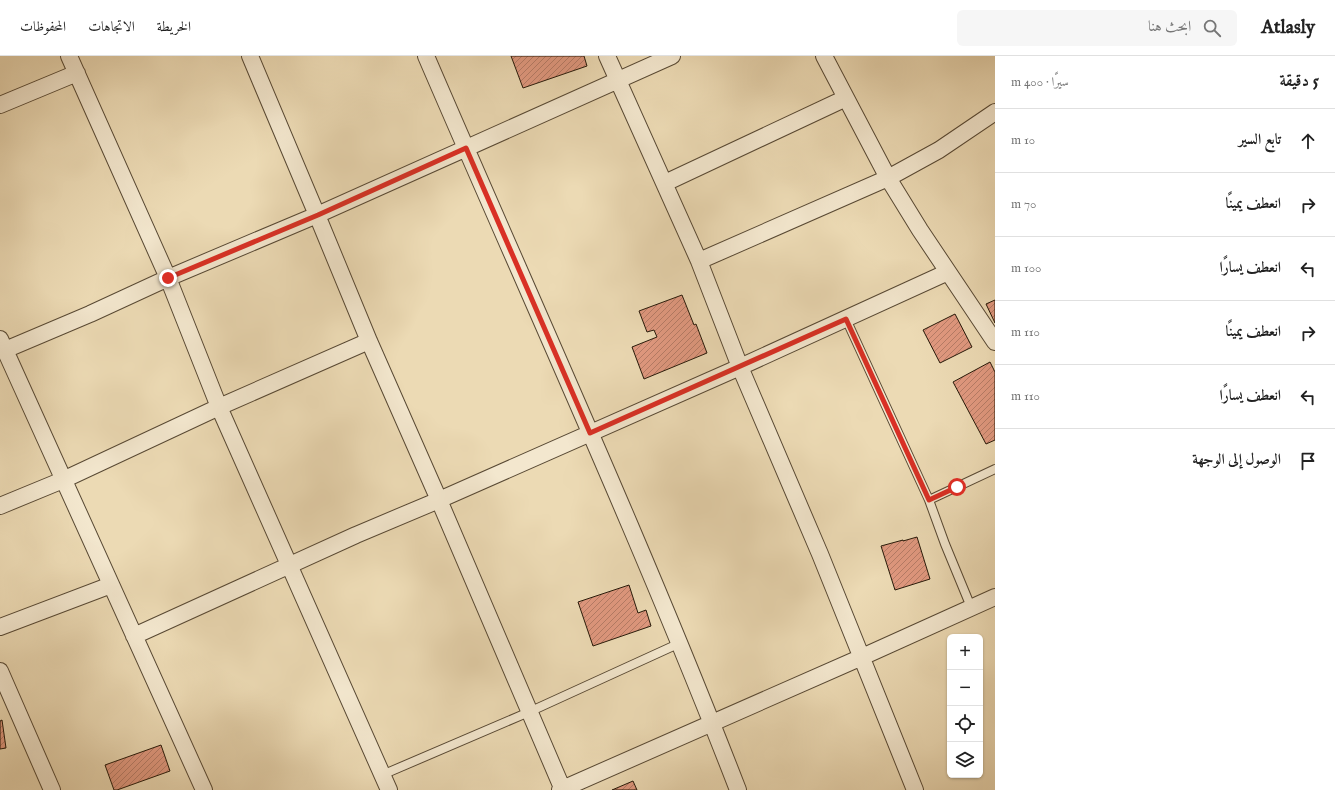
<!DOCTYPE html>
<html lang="ar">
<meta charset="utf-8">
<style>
:root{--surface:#fff;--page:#f6f6f6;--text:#222;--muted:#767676;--line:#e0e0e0}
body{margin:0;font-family:"IM FELL English",Amiri,serif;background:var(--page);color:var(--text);direction:rtl}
.controls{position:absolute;right:12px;bottom:12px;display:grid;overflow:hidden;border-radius:6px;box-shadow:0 1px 3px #0004}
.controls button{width:36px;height:36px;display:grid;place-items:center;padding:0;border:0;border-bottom:1px solid var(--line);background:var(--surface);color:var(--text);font:20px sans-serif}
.stop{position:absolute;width:12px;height:12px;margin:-9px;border:3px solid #d93025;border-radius:50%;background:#fff}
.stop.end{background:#d93025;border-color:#fff;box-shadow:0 1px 4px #0008}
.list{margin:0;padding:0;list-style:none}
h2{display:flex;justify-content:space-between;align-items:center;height:52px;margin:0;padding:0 16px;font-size:17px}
h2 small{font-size:13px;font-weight:400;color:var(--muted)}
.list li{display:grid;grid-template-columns:26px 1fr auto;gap:12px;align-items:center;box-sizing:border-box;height:64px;padding:0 16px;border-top:1px solid var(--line)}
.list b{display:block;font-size:15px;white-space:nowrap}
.list em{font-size:13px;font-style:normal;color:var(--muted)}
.icon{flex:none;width:22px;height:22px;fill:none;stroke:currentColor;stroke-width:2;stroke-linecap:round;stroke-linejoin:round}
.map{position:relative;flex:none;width:995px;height:734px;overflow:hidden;direction:ltr}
header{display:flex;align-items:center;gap:24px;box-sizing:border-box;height:56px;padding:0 20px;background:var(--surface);border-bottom:1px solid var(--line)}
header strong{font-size:19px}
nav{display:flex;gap:22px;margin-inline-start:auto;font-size:14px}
.search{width:280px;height:36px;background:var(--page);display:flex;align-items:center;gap:10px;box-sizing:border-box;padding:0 14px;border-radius:6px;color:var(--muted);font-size:15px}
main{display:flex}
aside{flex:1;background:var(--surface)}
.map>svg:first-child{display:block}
.building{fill:url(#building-hatch);stroke:#261909}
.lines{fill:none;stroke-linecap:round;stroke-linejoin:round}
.lane-casing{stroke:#584934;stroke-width:10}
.street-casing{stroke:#584934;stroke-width:18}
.lane{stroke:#f3e7ce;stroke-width:8}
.street{stroke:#f3e7ce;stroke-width:16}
.route{stroke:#d93025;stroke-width:5}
</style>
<header>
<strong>Atlasly</strong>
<div class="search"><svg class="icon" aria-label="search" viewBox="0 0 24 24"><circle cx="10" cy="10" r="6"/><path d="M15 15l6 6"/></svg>ابحث هنا</div>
<nav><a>الخريطة</a><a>الاتجاهات</a><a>المحفوظات</a></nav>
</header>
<main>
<aside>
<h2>5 دقيقة<small>سيرًا · 400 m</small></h2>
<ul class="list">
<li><svg class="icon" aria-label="ahead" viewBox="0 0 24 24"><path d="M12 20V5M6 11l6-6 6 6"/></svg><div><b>تابع السير</b></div><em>10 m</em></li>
<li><svg class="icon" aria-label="right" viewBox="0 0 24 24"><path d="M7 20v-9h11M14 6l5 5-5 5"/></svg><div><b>انعطف يمينًا</b></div><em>70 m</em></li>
<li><svg class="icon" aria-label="left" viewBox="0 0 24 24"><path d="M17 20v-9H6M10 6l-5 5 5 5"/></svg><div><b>انعطف يسارًا</b></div><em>100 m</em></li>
<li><svg class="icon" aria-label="right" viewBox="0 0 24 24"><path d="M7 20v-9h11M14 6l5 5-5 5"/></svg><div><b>انعطف يمينًا</b></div><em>110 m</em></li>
<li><svg class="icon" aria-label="left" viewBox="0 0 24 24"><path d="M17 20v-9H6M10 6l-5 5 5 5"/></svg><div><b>انعطف يسارًا</b></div><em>110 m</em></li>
<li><svg class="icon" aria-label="arrive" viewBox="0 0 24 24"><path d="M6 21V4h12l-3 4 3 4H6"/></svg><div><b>الوصول إلى الوجهة</b></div></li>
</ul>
</aside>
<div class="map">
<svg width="995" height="734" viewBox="0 0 995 734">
<defs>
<pattern id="building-hatch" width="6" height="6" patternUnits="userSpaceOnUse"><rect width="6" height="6" fill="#e19980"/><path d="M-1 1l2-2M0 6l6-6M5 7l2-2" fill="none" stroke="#b67c67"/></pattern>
</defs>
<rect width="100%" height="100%" fill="#ecdab4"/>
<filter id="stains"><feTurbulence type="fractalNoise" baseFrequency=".005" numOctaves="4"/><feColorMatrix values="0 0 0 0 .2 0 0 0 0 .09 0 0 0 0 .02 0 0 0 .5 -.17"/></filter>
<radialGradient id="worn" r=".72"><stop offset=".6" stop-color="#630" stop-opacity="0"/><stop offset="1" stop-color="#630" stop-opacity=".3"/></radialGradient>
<!-- building -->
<path class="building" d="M511,0H584L587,10L523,32Z
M682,239L694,269L696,268L707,297L644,323L632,291L657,281L654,274L647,276L639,255Z
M995,244V267L986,248Z
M955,258L972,291L940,307L923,274Z
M990,306L995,316V384L986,388L953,326Z
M917,481L930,523L895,534L881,490L903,484V485Z
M629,529L638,557L646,554L651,570L593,590L578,546Z
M2,664L6,692L0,693V665Z
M161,689L170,715L117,734H114L105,709Z
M633,725L637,734H612Z"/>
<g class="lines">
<defs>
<path id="lane" d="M846,263L929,444
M971,551L945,488L929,444L995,413
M382,719L529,656L680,587"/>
<path id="street" d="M69,0L168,222L219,351L389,734
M250,0L317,159L369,285L439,444L563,734
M426,0C531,244 642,486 738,734
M607,0L699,205L740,311L820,498L915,734
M824,0L888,122L920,174L995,286
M0,49L77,17
M665,127L846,42
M699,205L888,122L939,94L995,56
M0,283L204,734
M5,294L90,258L168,222L317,159L672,0
M0,450L63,424L219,351L369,285
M0,571L111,529
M134,580L356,479L439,444L740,311L948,216
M0,615L52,734
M560,734L862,601L995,541"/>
</defs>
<!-- lane casing -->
<use href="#lane" class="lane-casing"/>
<!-- street casing -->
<use href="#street" class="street-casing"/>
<!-- lane -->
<use href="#lane" class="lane"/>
<!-- street -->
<use href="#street" class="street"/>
</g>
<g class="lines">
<!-- route -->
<path class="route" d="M168,222L318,159L466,92L590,377L846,263L929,444L957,431"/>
</g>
<rect width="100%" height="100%" filter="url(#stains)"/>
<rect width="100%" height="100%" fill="url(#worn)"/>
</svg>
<div class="controls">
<button>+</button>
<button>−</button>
<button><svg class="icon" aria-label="locate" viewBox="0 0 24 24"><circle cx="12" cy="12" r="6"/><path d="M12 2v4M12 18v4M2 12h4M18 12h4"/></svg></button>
<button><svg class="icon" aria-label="layers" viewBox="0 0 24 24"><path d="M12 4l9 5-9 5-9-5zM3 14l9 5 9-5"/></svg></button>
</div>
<div class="stop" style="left:957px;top:431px"></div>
<div class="stop end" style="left:168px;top:222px"></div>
</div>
</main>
